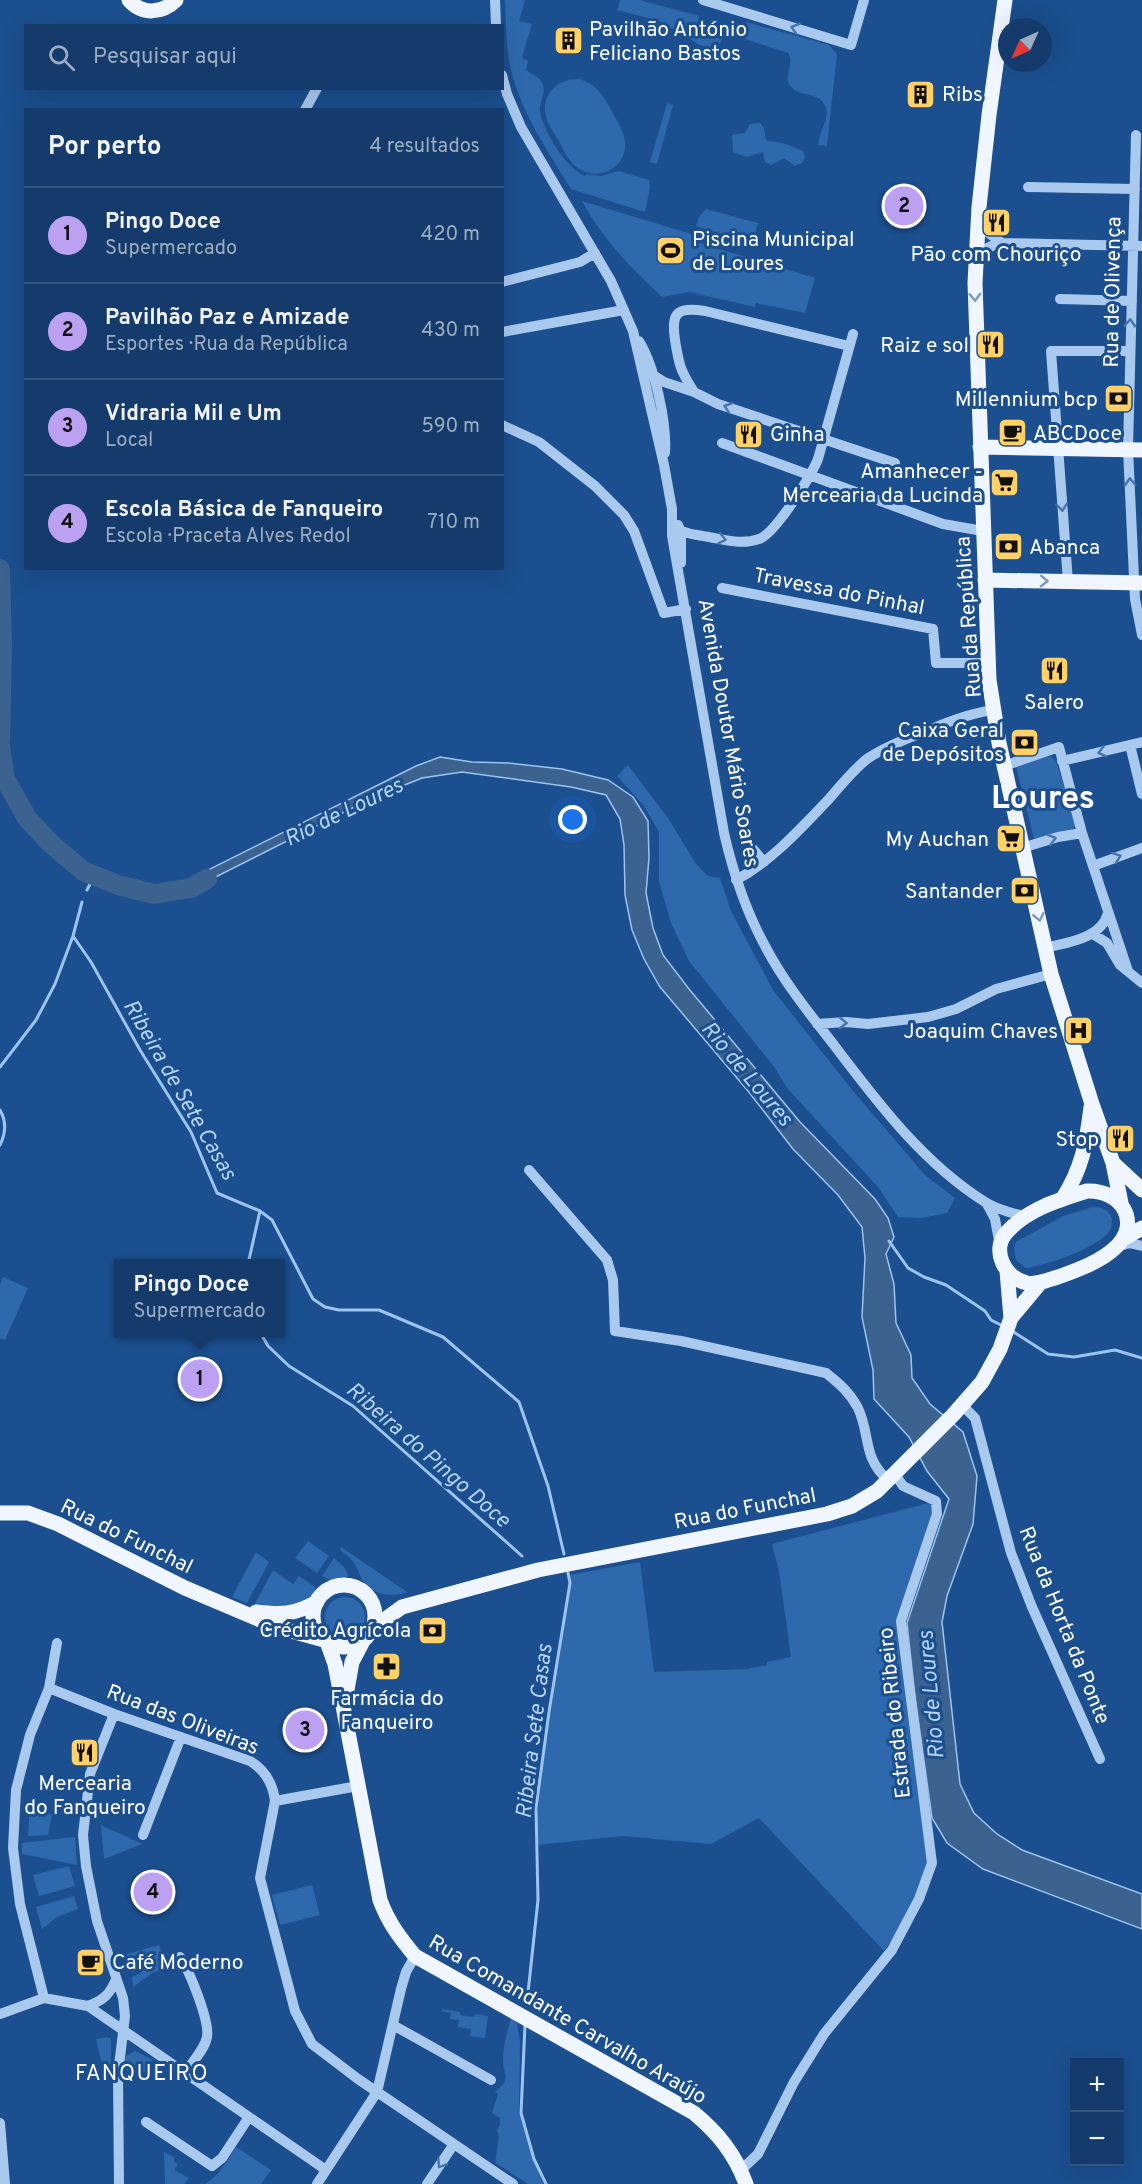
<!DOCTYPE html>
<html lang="pt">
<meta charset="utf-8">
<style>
:root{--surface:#143b6b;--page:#214673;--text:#f1f3f6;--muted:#9dadc1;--line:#33557e;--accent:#bca0f2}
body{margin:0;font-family:Overpass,sans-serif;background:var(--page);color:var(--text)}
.controls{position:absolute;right:18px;bottom:18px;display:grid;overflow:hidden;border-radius:0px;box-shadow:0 6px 24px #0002}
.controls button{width:54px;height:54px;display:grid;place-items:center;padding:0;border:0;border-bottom:2px solid var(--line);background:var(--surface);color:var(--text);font:30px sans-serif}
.compass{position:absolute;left:998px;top:18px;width:54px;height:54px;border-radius:50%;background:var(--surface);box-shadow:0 6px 24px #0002;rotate:225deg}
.you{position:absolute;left:573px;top:820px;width:21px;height:21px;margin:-15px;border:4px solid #fff;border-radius:50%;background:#1a73e8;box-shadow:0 0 0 9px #1a73e833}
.badge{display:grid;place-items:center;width:39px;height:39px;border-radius:50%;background:var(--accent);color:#111;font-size:20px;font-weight:700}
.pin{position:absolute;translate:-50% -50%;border:3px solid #fff;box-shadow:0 2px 6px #0006}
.popup{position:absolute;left:114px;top:1259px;width:171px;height:78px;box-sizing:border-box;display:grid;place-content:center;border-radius:0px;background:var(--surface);filter:drop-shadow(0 2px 4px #0005);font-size:20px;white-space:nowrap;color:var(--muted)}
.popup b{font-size:22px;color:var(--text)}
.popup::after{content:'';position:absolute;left:50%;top:100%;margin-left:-12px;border:12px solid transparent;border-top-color:var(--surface)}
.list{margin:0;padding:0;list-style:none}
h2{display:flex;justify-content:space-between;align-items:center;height:78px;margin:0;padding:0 24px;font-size:26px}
h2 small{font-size:20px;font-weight:400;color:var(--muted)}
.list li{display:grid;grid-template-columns:39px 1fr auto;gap:18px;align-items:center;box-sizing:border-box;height:96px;padding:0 24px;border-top:2px solid var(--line)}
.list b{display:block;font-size:22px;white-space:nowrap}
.list p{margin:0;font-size:20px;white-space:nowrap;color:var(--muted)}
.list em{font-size:20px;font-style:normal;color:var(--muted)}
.icon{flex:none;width:33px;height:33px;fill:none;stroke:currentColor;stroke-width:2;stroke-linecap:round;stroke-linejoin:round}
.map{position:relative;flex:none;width:1142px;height:2184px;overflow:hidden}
.search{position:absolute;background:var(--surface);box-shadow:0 6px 24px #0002;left:24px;top:24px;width:480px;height:66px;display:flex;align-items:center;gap:15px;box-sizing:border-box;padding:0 21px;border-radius:0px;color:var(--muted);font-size:22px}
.panel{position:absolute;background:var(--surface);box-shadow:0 6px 24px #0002;left:24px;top:108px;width:480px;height:462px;border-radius:0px}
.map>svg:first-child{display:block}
.green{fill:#2e69ad}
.water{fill:#3c6290;stroke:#9cc4f0;stroke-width:1.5}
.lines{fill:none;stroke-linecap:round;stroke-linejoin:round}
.stream{stroke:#9cc4f0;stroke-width:3}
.river{stroke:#3c6290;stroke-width:20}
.minor{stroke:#a9c9ee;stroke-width:10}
.major{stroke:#f0f6ff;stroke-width:15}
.oneway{stroke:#4674ac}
.oneway2{stroke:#7b9ac1}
.labels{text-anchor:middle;stroke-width:6;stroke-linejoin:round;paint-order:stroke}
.poi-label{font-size:21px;fill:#fff;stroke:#1b4f8f;text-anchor:end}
.street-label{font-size:21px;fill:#fff;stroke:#1b4f8f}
.water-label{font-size:22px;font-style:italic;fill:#b5d3f5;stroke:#1b4f8f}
.neighbourhood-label{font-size:22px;letter-spacing:1.5px;fill:#fff;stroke:#1b4f8f}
.town-label{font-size:33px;font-weight:bold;fill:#fff;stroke:#1b4f8f}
</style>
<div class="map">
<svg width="1142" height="2184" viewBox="0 0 1142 2184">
<rect width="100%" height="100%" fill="#1b4f8f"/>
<!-- green -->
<path class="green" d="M505,0H525L519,21L532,24L522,58L528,60L526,70C532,75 540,76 543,85C546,96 539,101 540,111C543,131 566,168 585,176L586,174L601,176L618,171L649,180L650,188L645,212L571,189C549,153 523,115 512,74C506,50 506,24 505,0Z
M620,0H640L699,16L697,24L709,28L712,20L719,22L716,32L724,35L720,44L713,48C686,46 689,26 662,28L663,22L617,10Z
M746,22L829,45L837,54L827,146L818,145C819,130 834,115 822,101C813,92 796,96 789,84C784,74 795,64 788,53L745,39L742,28Z
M579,79C599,84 606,101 615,117C623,131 630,145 621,160C610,176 587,179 573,164C567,158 563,149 559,141C554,133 548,125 546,117C540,95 558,78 579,79Z
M667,103L673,105L657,164L650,162Z
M760,123L764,128L766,140L786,144L803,151L805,157L802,163L795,166L784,158L771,165L765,162L763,152L746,157L733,152L732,135L745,133L750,124Z
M582,201L698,236L696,242L815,278L805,313L756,303L755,307L689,292L662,297C628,265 606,243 582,201Z
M706,209L758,223L752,243L696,226L699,217Z
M1050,756L1056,761L1076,826L1071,831L1034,839L1016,766Z
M628,765L668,818L696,864L708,876L720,878L731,911L773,990L853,1091L925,1175L955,1198L947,1213L921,1218L898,1217L878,1187L787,1088L775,1068L689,961L671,923L659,881V832L644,806L617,776Z
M1093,1207C1103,1207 1107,1209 1112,1218C1112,1223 1112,1228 1109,1232C1097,1248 1045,1266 1025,1268L1016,1260L1014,1248L1016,1242L1063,1216Z
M3,1277L28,1288L5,1340L0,1338V1285Z
M936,1501L901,1621L932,1863L919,1899L884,1951L759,1818L711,1844L623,1836L537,1845C536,1754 564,1666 569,1575L640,1562L654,1672L747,1669L767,1665V1662L791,1657L779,1571L772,1544Z
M308,1541L329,1556L317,1573L295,1558Z
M341,1547L407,1592C393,1598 372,1595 363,1581C359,1575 358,1568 354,1563C350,1557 345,1554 340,1550Z
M256,1552L269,1562L247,1603L232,1597Z
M334,1558L344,1567L348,1575L344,1581L334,1582L322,1576Z
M273,1570L293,1584L299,1576L315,1587V1593C300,1609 274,1610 254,1605Z
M325 1617a20 20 0 1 1 40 0a20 20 0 1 1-40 0Z
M30,1804L52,1815L48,1835L28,1836Z
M101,1825L142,1844L104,1859Z
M75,1837L77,1865L22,1854V1843Z
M69,1866L75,1886L39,1896L33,1875Z
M312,1885L320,1915L280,1925L272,1895Z
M74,1896L78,1909L57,1917L42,1929L36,1907Z
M159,1945L166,1969L154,1972L133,1987L132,1977L141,1973L137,1962L128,1965L124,1955Z
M442,2009L460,2012V2015L474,2017L475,2014L488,2016L485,2038L470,2036L471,2029L458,2027L459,2020L450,2019L451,2013L442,2011Z
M511,2018L517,2023L520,2042L519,2112L543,2184H528L496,2163C494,2152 502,2142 497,2131L500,2125V2118L492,2113L498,2094L495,2092L504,2083L506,2076C499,2059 506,2036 511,2018Z
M106,2037L111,2039V2072L104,2073L96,2039Z
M135,2051L153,2060L145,2072L127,2071L126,2067H124L126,2056Z
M236,2147L271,2170L261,2184H205C219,2176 227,2160 236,2147Z
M164,2152L174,2157V2162L178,2164L174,2170L189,2178L184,2184H165Z"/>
<!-- water -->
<path class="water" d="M440,757L472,762L508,763L562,769L608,780L633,797L648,821L649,858L646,893L653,928L663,955L689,989L800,1122L875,1199L888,1218L894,1237L886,1254L894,1284L896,1323L911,1355L912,1378L930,1404L963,1432L977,1476L973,1524L947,1596L942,1622L960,1784L974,1813L997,1834L1022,1850L1142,1894V1929L983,1869L947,1843L932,1818L915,1697L907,1623L949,1499L927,1471L909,1437L874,1399L873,1370L862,1317L865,1258L862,1227L838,1195L793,1149L748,1091L660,987L644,959L632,930L625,895L624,845L620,819L606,795L571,787L462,772L422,778L370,799L186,892L182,883L416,766Z"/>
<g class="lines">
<!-- stream -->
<path class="stream" d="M87,890L94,876
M82,902L73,936L91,962L140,1050L191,1132L217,1193L260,1211L272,1220L313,1299L325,1307L339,1310H379L443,1337L519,1402L548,1486L564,1554
M0,1067L36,1020L55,984L73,936
M0,1110C7,1122 6,1133 0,1145
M889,1241L908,1268L924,1277L946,1285L985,1311L991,1320L1003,1326
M248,1264L260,1211
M1012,1331L1048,1354L1074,1357L1115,1350L1142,1358
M260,1332L268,1346L289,1366L353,1406L522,1556
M527,2002L538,1900L536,1808L549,1712L570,1583L568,1573
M525,2025L521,2113L534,2159L546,2184"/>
<!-- river -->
<path class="river" d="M0,569L2,645L0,740
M0,746L5,779L27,818L49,842L83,871L118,885L154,894L191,888L207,879"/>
<!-- minor -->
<path class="minor" d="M495,0L496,26
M703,0L851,45L864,0
M502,75L507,94L521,127L611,281L633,331L664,465L672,509V536L724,833C733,872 745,909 764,944C783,981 809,1013 834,1045C878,1103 923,1163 985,1202C996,1209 1011,1213 1024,1216
M305,110L317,88
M1136,135L1128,449L1135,599L1142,635
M1028,187L1135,189
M978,220L986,231L1002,243L1142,246
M975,259C983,250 990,245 1002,243
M502,282L580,262L595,253
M1060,299L1132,301
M502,332L624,310
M639,341C655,367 667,423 665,453
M653,375L664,382L694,392L718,404L895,463
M694,392C680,370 679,365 675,340C671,312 677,307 705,311L849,346
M502,425L539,442L595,486L624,515L634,531L664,613L686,609
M722,443L943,524L983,531
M672,522C680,535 695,534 709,537C726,540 742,545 759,539C775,534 811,476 818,459L853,334
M678,525L681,532V563
M1068,582L1051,351H1129
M722,588L933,629L936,663H989
M1130,745L1142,794
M1062,761L1142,742
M1004,766L1059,747L1082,833L1128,971
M1022,848L1058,837L1082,833
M753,849L764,862
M1093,866L1142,848
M736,880C772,861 801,828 829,799C841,785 853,770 867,759C886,746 909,738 929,730C950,721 973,712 995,710
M1093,934L1107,943L1120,965L1142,983
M1046,948C1068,942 1101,939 1108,913
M817,1024L846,1022L868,1024L928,1017L956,1009L996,989L1051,974
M529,1170L607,1260L613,1280L615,1331L681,1341L826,1373C840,1384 850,1393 858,1408C871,1436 862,1458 889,1481
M987,1204L995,1219L1000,1246
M1117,1247L1129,1243L1142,1246
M962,1405L975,1418L1011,1553L1032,1607L1100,1759
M49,1688L114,1714L250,1761C265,1770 273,1784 275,1801L260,1878L295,2011L312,2044L358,2079L513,2184
M114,1714L90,1774L83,1835L86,1866L97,1921L123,1998L125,2016L118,2074L119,2184
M275,1801L358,1786
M143,1835L181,1737
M180,1957C189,1970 210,2021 207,2037C205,2049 192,2062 185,2073
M44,1998L20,1904L13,1848L16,1790L30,1735L49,1688L57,1643
M88,2006C104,2000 110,1994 116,1979
M0,2014L44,1998L88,2006L326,2170
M393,2025L491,2080
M146,2122L212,2166L222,2158L249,2117
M0,2123L5,2184
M741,2170L758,2154L794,2082L824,2034L892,1950L919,1899L932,1863L901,1621L937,1514L936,1501L903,1486L895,1474
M317,2184L377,2092L401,1989L406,1972L415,1956
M427,2184L454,2144"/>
<!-- major -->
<path class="major" d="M129,0C142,15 162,14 176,0
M1005,0L989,115L979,207L975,283L989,680L999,743L1051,974L1092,1104L1113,1163L1121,1203
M980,447L1142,450
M985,580L1142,583
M1113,1163L1142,1190
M1087,1191C1122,1190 1142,1223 1115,1248C1100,1262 1077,1270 1058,1277C1048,1280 1037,1285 1027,1283C1005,1278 991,1251 1006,1233C1026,1210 1058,1200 1087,1191Z
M1063,1198C1082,1169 1087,1141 1091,1107
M1123,1239L1142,1228
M1007,1271L1011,1318
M0,1513H28L58,1524L185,1588L277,1627L324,1640
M313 1616a31 31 0 1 1 62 0a31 31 0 1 1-62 0Z
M256,1612C281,1615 294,1615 317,1602
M373,1628L402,1607L538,1570L827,1514L852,1506L877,1491L953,1415L982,1382L1000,1349L1011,1318L1041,1282
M327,1642L335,1664L380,1900C388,1922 400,1938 415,1956L694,2113C718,2133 735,2154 746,2184
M345,1701L352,1662L363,1641"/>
</g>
<!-- one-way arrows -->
<defs><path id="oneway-chevron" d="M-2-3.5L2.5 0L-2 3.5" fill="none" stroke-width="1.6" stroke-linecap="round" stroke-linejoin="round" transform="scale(1.5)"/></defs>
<g class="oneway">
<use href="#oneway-chevron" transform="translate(795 28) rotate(-163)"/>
<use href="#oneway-chevron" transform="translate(1130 323) rotate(-87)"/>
<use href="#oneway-chevron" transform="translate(728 407) rotate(-161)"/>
<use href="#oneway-chevron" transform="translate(1130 482) rotate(-93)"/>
<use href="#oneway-chevron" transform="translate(1062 507) rotate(85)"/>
<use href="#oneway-chevron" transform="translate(722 539) rotate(11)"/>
<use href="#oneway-chevron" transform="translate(1102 752) rotate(166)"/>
<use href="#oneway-chevron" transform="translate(1052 839) rotate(-16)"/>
<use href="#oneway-chevron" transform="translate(1117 857) rotate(-21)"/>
<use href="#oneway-chevron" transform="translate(843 1023) rotate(1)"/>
<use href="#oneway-chevron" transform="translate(441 2164) rotate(124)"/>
</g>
<g class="oneway2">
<use href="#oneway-chevron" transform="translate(975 297) rotate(88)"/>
<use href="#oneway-chevron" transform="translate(1044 581) rotate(1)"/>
<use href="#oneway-chevron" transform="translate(1039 917) rotate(77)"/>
</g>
<!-- icons -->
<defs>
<symbol id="building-square" viewBox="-11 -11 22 22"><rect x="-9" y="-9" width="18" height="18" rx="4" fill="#ffd166" stroke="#1b4f8f"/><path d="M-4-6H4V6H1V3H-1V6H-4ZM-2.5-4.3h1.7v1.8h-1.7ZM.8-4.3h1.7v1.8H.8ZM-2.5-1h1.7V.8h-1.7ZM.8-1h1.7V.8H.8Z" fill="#111"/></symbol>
<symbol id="restaurant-square" viewBox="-11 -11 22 22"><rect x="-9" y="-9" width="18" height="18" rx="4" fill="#ffd166" stroke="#1b4f8f"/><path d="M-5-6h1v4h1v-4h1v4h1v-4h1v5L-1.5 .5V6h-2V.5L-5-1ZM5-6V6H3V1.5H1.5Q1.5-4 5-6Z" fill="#111"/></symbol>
<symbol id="stadium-square" viewBox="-11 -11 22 22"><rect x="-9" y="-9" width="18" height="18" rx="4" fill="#ffd166" stroke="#1b4f8f"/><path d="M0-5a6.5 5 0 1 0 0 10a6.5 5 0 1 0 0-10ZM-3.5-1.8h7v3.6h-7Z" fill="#111"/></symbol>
<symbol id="bank-square" viewBox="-11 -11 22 22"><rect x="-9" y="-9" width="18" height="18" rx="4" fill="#ffd166" stroke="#1b4f8f"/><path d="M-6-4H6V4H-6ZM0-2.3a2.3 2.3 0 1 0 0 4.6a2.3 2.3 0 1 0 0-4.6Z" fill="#111"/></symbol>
<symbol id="cafe-square" viewBox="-11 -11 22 22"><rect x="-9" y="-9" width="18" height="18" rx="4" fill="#ffd166" stroke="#1b4f8f"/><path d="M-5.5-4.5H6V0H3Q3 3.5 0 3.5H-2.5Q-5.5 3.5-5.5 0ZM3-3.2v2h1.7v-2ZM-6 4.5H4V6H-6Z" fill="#111"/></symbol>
<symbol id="supermarket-square" viewBox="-11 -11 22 22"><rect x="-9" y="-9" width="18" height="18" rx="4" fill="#ffd166" stroke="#1b4f8f"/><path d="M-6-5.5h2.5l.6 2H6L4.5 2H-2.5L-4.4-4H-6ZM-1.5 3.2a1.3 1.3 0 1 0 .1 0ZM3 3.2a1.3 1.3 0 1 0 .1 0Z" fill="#111"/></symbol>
<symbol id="hospital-square" viewBox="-11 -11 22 22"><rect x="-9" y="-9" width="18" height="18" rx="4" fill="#ffd166" stroke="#1b4f8f"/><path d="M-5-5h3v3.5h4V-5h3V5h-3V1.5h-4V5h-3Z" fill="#111"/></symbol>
<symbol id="pharmacy-square" viewBox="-11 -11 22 22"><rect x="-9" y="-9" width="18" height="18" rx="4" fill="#ffd166" stroke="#1b4f8f"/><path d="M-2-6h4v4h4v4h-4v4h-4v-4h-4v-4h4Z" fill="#111"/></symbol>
</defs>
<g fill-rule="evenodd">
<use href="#building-square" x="552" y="24" width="33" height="33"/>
<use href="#building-square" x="904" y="78" width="33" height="33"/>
<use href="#restaurant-square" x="980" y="206" width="33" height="33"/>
<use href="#stadium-square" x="654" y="234" width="33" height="33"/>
<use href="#restaurant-square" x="974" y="328" width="33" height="33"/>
<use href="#bank-square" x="1102" y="382" width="33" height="33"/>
<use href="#cafe-square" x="996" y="416" width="33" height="33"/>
<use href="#restaurant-square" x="732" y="418" width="33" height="33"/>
<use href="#supermarket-square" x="988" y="466" width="33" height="33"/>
<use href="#bank-square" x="992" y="530" width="33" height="33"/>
<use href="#restaurant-square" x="1038" y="654" width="33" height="33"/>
<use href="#bank-square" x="1008" y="726" width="33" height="33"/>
<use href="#supermarket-square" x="994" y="822" width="33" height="33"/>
<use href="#bank-square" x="1008" y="874" width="33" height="33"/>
<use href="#hospital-square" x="1062" y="1014" width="33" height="33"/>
<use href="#restaurant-square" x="1104" y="1122" width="33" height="33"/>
<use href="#bank-square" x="416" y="1614" width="33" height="33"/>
<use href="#pharmacy-square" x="370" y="1650" width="33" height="33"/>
<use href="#restaurant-square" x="68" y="1736" width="33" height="33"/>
<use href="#cafe-square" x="74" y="1946" width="33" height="33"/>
</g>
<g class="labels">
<!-- poi labels -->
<g class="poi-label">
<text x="589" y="36" text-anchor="start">Pavilhão António<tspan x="589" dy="24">Feliciano Bastos</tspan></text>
<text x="942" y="101" text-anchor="start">Ribs</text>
<text x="692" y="246" text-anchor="start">Piscina Municipal<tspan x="692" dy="24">de Loures</tspan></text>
<text x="996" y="261" text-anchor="middle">Pão com Chouriço</text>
<text x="969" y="352">Raiz e sol</text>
<text x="1098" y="406">Millennium bcp</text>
<text x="1033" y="440" text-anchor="start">ABCDoce</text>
<text x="770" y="441" text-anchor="start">Ginha</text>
<text x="983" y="478">Amanhecer -<tspan x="983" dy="24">Mercearia da Lucinda</tspan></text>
<text x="1029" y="554" text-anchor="start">Abanca</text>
<text x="1054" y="709" text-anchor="middle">Salero</text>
<text x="1004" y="737">Caixa Geral<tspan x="1004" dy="24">de Depósitos</tspan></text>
<text x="989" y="846">My Auchan</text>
<text x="1003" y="898">Santander</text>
<text x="1058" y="1038">Joaquim Chaves</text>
<text x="1099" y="1146">Stop</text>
<text x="411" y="1637">Crédito Agrícola</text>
<text x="387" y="1705" text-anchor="middle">Farmácia do<tspan x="387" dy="24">Fanqueiro</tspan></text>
<text x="85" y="1790" text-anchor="middle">Mercearia<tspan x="85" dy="24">do Fanqueiro</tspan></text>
<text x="112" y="1969" text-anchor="start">Café Moderno</text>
</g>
<!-- street labels -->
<g class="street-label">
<text transform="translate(1112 292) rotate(-89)" y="7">Rua de Olivença</text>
<text transform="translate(839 591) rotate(11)" y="7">Travessa do Pinhal</text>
<text transform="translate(968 617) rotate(-94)" y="7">Rua da República</text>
<text transform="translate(729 733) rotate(80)" y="7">Avenida Doutor Mário Soares</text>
<text transform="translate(745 1508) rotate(-11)" y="7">Rua do Funchal</text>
<text transform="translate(127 1536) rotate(26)" y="7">Rua do Funchal</text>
<text transform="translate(1065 1625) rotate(68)" y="7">Rua da Horta da Ponte</text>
<text transform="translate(894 1713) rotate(-96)" y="7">Estrada do Ribeiro</text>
<text transform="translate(183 1719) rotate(21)" y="7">Rua das Oliveiras</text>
<text transform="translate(568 2019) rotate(30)" y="7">Rua Comandante Carvalho Araújo</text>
</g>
<!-- water labels -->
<g class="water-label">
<text transform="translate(343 811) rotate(-26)" y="8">Rio de Loures</text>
<text transform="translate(748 1073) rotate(50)" y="8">Rio de Loures</text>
<text transform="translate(181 1089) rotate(60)" y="8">Ribeira de Sete Casas</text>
<text transform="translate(429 1454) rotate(41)" y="8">Ribeira do Pingo Doce</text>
<text transform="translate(930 1695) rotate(-95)" y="8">Rio de Loures</text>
<text transform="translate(533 1731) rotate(-83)" y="8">Ribeira Sete Casas</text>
</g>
<!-- neighbourhood labels -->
<g class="neighbourhood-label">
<text x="142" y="2080">FANQUEIRO</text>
</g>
<!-- town labels -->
<g class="town-label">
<text x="1043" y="808">Loures</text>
</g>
</g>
</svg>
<div class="controls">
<button>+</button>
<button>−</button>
</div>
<svg class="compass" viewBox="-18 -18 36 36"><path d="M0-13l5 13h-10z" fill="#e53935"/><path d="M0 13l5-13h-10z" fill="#9dadc1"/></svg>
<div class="you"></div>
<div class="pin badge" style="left:200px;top:1379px">1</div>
<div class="popup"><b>Pingo Doce</b>Supermercado</div>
<div class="pin badge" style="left:904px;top:206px">2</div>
<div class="pin badge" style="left:305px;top:1730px">3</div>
<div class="pin badge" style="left:153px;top:1892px">4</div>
<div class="search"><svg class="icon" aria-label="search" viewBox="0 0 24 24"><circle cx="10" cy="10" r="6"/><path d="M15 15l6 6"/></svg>Pesquisar aqui</div>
<section class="panel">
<h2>Por perto<small>4 resultados</small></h2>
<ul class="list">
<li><span class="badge">1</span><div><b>Pingo Doce</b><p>Supermercado</p></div><em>420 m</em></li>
<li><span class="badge">2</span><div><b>Pavilhão Paz e Amizade</b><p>Esportes · Rua da República</p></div><em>430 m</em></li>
<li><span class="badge">3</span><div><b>Vidraria Mil e Um</b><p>Local</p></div><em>590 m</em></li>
<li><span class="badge">4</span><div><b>Escola Básica de Fanqueiro</b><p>Escola · Praceta Alves Redol</p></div><em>710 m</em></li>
</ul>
</section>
</div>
